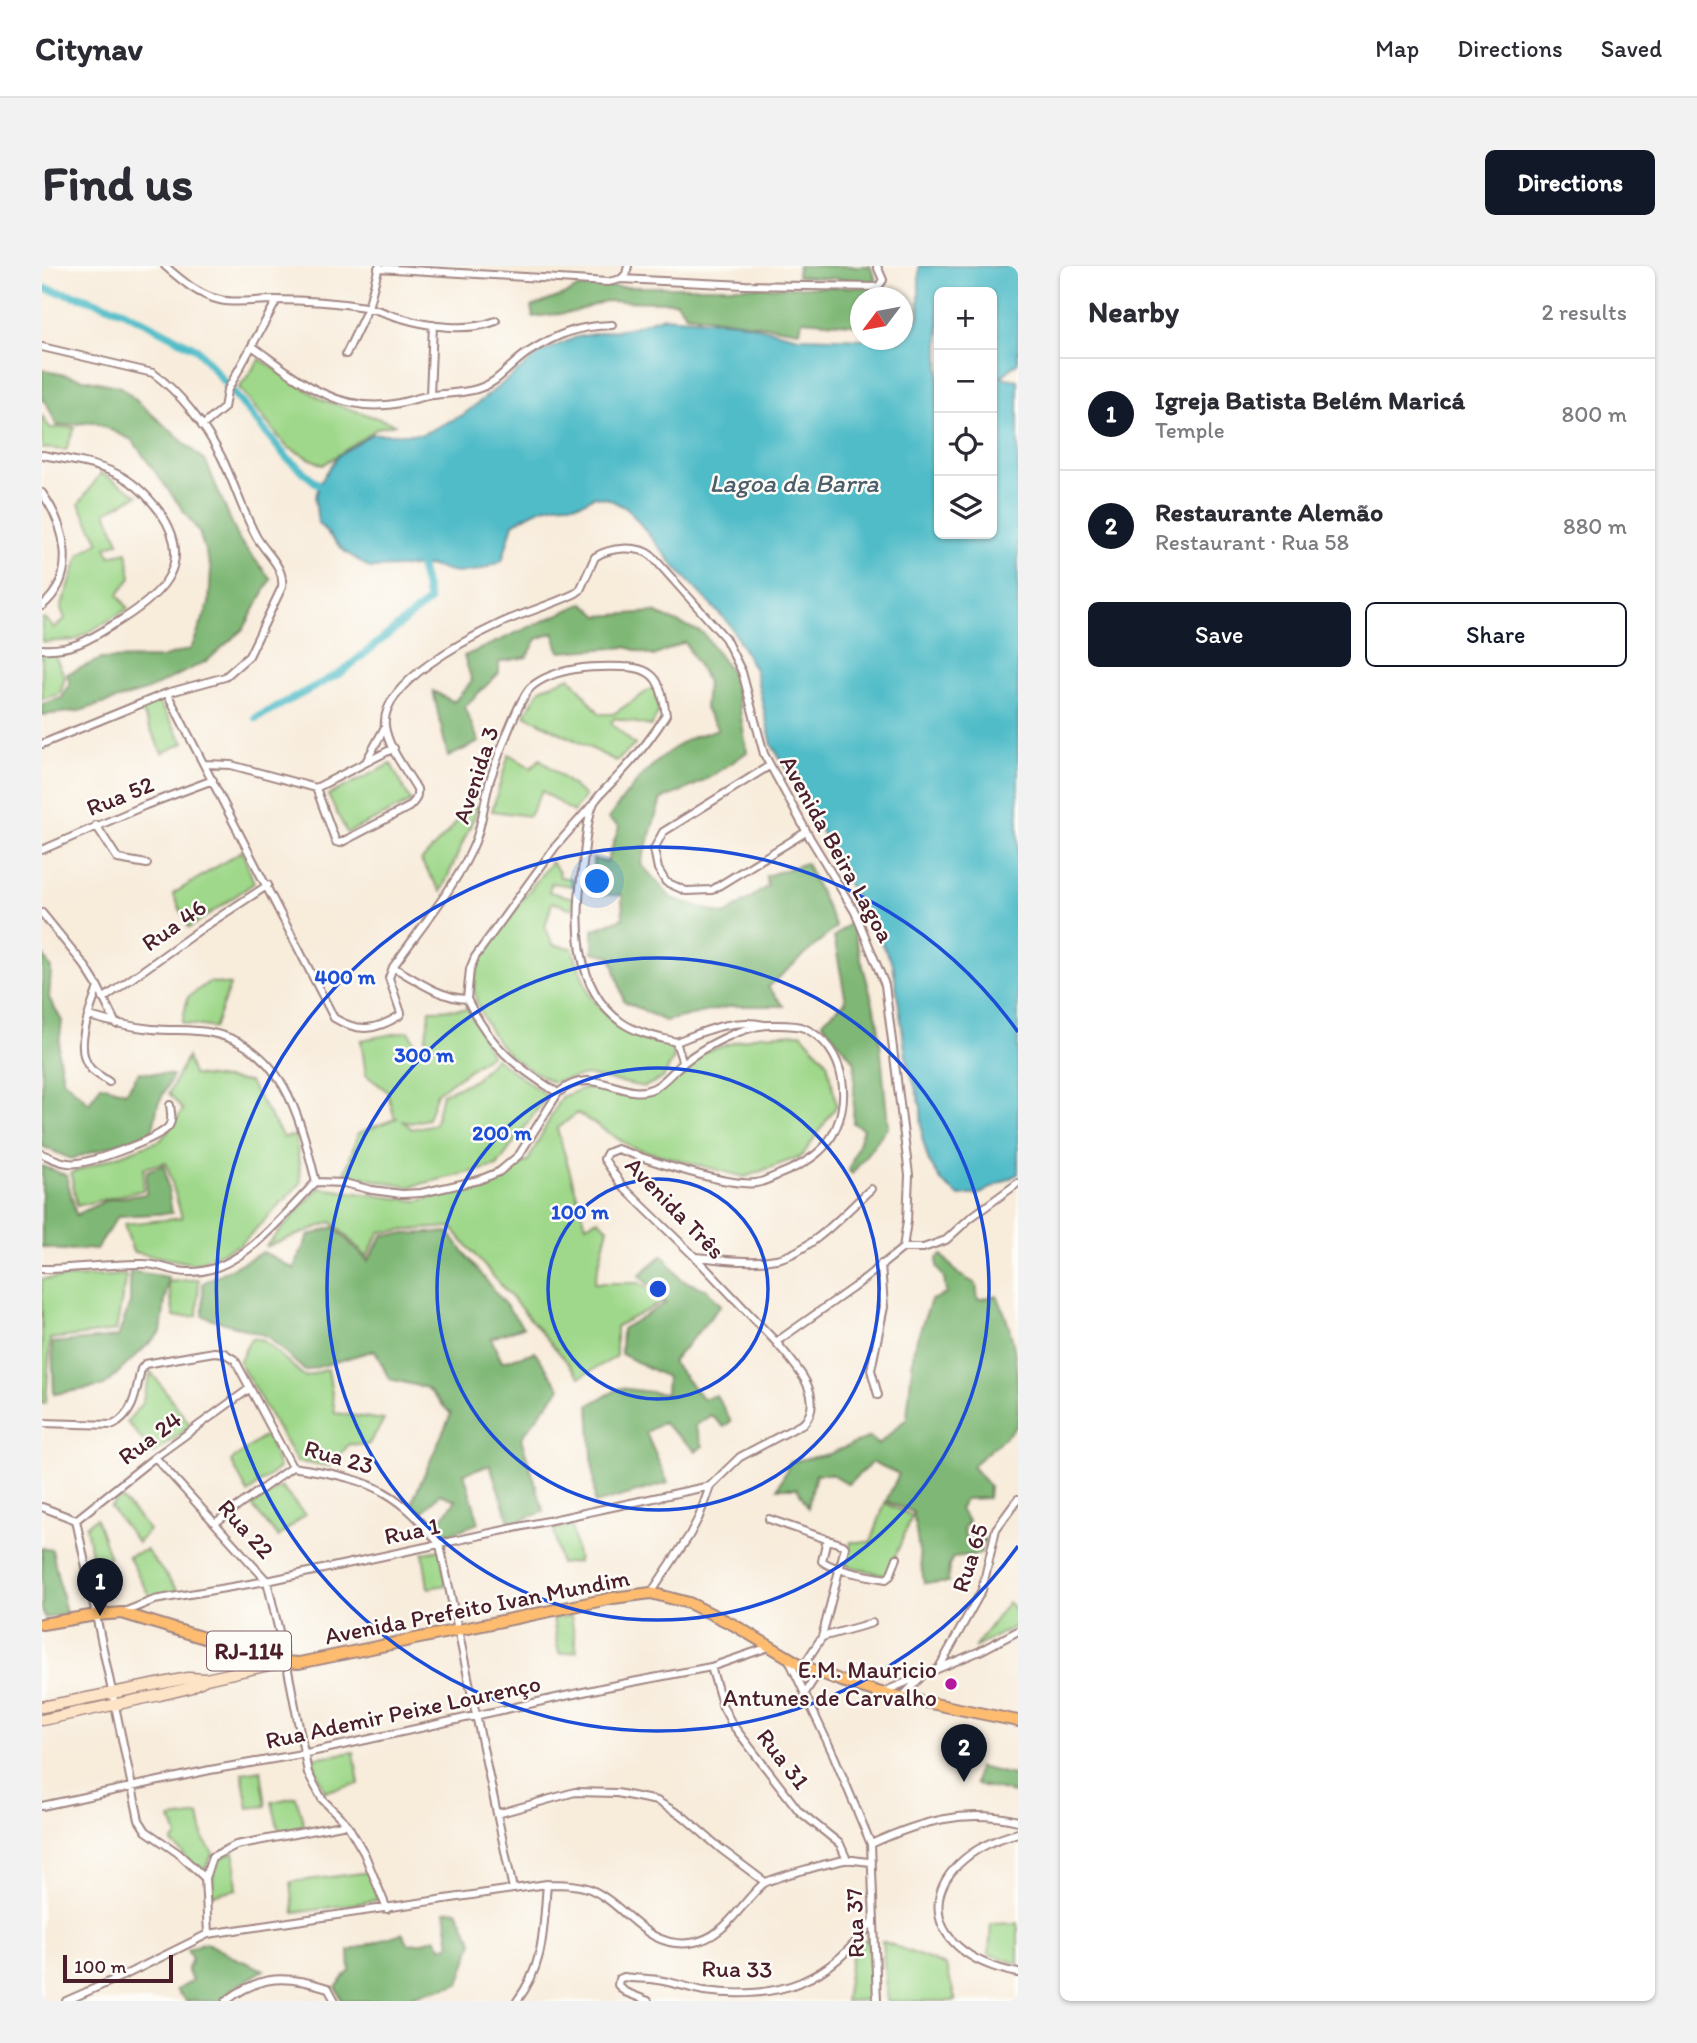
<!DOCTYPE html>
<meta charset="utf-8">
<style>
:root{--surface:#fff;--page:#f2f2f3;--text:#2b2b33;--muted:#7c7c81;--line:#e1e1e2;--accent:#111827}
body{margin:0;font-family:Itim,sans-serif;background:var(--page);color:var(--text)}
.controls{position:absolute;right:21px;top:21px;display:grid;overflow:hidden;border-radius:10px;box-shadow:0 2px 5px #0004}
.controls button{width:63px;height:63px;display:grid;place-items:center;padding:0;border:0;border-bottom:2px solid var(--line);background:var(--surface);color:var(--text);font:35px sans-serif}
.compass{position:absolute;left:808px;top:21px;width:63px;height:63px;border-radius:50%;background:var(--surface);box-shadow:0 2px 5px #0004;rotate:238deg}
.scale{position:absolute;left:21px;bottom:18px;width:110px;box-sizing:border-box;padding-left:7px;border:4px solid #4a1f2b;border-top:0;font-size:19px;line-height:24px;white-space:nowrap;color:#4a1f2b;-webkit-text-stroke:5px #fdfcf7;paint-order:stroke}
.you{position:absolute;left:556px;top:616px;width:24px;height:24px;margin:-18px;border:5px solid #fff;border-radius:50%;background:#1a73e8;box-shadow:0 0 0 10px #1a73e833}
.badge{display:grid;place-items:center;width:46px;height:46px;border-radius:50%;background:var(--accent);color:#fff;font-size:23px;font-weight:700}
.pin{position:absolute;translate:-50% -58px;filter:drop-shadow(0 2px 4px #0008)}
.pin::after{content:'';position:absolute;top:37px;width:24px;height:21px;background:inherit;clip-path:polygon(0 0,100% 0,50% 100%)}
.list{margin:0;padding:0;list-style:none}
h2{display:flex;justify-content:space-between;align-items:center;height:91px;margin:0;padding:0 28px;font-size:30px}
h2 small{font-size:23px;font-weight:400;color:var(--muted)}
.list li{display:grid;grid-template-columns:46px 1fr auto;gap:21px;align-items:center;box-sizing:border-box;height:112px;padding:0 28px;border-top:2px solid var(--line)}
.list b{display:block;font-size:26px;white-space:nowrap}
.list p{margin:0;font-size:23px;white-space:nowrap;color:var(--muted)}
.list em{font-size:23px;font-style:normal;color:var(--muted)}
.actions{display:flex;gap:14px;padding:21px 28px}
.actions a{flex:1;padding:16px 0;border:2px solid var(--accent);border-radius:10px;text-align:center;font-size:24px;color:var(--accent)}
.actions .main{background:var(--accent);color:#fff}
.icon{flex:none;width:38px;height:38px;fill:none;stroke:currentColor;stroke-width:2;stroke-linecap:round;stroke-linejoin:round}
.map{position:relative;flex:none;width:976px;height:1735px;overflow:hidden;border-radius:10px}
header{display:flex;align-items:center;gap:42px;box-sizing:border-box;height:98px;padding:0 35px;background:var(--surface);border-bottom:2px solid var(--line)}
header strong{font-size:33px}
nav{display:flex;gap:38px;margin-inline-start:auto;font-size:24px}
.intro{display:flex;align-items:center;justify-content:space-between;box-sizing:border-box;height:168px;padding:0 42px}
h1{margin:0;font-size:49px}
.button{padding:18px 32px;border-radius:10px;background:var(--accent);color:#fff;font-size:24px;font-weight:700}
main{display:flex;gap:42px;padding:0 42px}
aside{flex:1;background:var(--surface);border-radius:10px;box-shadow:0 2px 5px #0004}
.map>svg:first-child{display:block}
.green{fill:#9fd88a;stroke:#747c5a;stroke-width:2}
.forest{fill:#7fb876;stroke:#646c50;stroke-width:2}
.water{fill:#4fbcc8;stroke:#4c6e7a;stroke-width:2;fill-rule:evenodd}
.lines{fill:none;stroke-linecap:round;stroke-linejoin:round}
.canal{stroke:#4fbcc8;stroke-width:8}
.street-casing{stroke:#a18683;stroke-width:10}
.secondary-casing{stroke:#a18683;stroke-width:13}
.primary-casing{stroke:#a18683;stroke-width:14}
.street{stroke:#fff;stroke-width:6}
.secondary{stroke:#fee4c6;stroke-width:10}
.primary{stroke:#fdbc70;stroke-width:10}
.ring{fill:none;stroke:#1d4ed8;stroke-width:3.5}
.poi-dot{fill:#b5179e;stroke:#fdfcf7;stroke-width:2.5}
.labels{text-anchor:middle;stroke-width:5;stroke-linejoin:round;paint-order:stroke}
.shield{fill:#fdfcf7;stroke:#806168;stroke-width:2}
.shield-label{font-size:23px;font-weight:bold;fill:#4a1f2b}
.street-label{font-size:24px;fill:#4a1f2b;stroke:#fdfcf7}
.poi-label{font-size:24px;fill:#4a1f2b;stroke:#fdfcf7;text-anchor:end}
.water-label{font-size:26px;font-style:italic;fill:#4c5e6a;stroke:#fdfcf7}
.centre{fill:#1d4ed8;stroke:#fdfcf7;stroke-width:3.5}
.ring-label{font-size:21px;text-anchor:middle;font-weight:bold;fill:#1d4ed8;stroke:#fdfcf7;stroke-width:5;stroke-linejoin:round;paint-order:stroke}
</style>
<header>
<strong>Citynav</strong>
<nav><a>Map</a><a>Directions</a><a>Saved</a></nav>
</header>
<div class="intro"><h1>Find us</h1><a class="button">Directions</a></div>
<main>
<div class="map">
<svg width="976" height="1735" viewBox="0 0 976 1735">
<rect width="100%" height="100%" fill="#fdfcf7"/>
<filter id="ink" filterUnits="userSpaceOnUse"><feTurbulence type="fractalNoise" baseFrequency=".0143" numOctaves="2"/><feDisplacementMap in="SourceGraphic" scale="14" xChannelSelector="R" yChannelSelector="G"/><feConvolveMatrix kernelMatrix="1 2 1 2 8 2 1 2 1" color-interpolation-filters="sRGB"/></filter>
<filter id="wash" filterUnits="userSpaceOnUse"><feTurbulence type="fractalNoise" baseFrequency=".00686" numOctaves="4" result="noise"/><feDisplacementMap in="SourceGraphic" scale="28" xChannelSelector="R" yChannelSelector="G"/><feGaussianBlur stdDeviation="1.57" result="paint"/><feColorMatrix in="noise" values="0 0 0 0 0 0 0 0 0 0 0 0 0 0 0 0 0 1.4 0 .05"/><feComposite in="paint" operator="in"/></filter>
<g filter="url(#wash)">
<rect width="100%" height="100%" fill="#f8ecdb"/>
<!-- green -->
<path class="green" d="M218,93L281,134L353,158L336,162L281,199L245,181L197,122Z
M0,150L8,162L33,161L24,184L0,182Z
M59,207L96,229L64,246L77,276L64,281L68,290L85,286L89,312L76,328L86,343L33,374L0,376V353L2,352L12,362L23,353L19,342L38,288L57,276L37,238Z
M0,385L12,388L23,411L18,428L0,433Z
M528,411L558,448H571L612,421L617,445L609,460L573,452L569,457L593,479L574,495L483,449L498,423Z
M116,435L142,477L120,487L99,443Z
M467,488L489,502L498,493L543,530L531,546L500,525L487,550L450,545Z
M349,498L369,536L305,567L286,529Z
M437,540L399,626L379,595L408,564L426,541Z
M200,585L212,617L147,662L131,628Z
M509,596L517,606L518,611L532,613V620L509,617L507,626L532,632L531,643L510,636L503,661L511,679L530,682L548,731L577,763L629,781L632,792L621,812L602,821L544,809L510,816C497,808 481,801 469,790C452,776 429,736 432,714C437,684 490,622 509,596Z
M167,716L188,719L172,762L140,757L146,731Z
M426,743L449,788L395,827L386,853L369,857L360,854L370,863L393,858L400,828L433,814L453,792L505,830L455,900L366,921L303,908L316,867L355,852L352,850L345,825L324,809L319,774L367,765L376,784H382L388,744Z
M759,767L785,796L795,839L760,890L703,911L591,882L535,847L515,863L544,959L556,953L566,962L552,1017H598L621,1036L574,1060V1091L538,1111L409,961L338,966L325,991L290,956L223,981L277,922L376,935L441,919L486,895L519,831L543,822L611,829L657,787L717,769Z
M145,791L151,809L207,816L241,871L254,870L259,917L199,978L153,998L91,986L82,958L140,952L124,896L102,902L101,924L35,940L29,907L119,874L141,844L127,827Z
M84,1009L74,1065L8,1073L4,1137L0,1138V1013Z
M157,1013L155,1050L132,1051L126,1016Z
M209,1072L221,1074L263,1111L286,1103L293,1147L342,1154L326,1179L307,1178L289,1200L255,1196L197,1096Z
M109,1106L149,1160L112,1188L85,1156L100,1137Z
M225,1168L237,1202L206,1227L189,1195Z
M239,1221L263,1249L236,1271L210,1240Z
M78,1231L107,1264L96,1277L68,1241Z
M843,1237L870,1250L845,1310L804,1299L809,1276H829Z
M54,1252L68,1292L50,1295L44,1260Z
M530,1260L536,1296L518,1298L512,1263Z
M104,1284L137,1326L108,1331L86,1290Z
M399,1284L404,1319L386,1322L381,1287Z
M966,1336L976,1347V1359L932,1382Z
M529,1350L535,1385L517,1388L511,1353Z
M312,1486L317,1518L283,1525L269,1492Z
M219,1504L224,1540L206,1542L200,1507Z
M254,1531L263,1561L237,1565L230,1536Z
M157,1549L162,1574L171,1587L160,1607L130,1577L135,1570L129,1553Z
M192,1586L195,1623L169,1629L173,1595Z
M327,1606L336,1634L252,1647L249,1616Z
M976,1657V1698L947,1688L949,1658Z
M826,1670L830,1734L803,1735L809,1692Z
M840,1675L904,1700L914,1735H845Z"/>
<!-- forest -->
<path class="forest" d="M756,0H828L835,16L755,10Z
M537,21H831L845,31L818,32V59L760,54L758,65L644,48L634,36L563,35L532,46L491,51L489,41L527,27Z
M0,104L79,121L164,196L197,274L229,313L202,362L165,395L103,425L37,445L0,449V438L20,432L28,417L25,408L59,393L119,392L149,383L167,338L169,303L157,266L90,174L52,156L15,160L4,136L0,134Z
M542,337L557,350L612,346L661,367L692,410L705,486C676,507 654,522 619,533L599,598L629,632L683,649L726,620L724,610L764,597L794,661L726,721L742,740H690L623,755L582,735L569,690L551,686V664L581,652L580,629H551V593L565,596L577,561L566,553C588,522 611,493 645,474C655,469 666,467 676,463L663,443L665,416L643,376L612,390L584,381L518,386L511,367L495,373L485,391L457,396V407L422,441L437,476L406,491L391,425L412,436L430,415L422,390Z
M809,656L836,756L846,860L810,908L807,905L821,863L811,857L813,796L780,756L804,735L792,671Z
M0,687L9,703L7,732L20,755L16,786L21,813L47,837L59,819L84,826L97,806L131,809L116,838L110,867L29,893L0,880Z
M122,899L130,947L76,950L54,983L19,984L0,981V900L24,909L34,949L65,934L104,928L105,905Z
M292,961L326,995L341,969L406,966L481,1061L449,1072L460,1096L493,1086L518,1122L479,1172L502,1246L468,1258L448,1199L422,1207L437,1257L401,1270L395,1259L414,1234L398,1228L379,1248L370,1236L409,1148L385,1122L347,1113L333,1084L263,1105L225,1070L161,1050V1017L221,986L252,1003L266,970Z
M621,989L639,1014L664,1023L679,1039L630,1096L661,1133L674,1129L689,1155L682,1161L669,1149L653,1160L661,1180L654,1185L620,1156L604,1167L626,1217L553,1238L547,1139L578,1122L624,1128L625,1111L579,1088L580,1063L624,1037L597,1009Z
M900,989L916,1008L934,1018L936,1034L955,1029C976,1074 976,1107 976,1158C964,1173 945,1185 930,1200L947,1220L946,1232L923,1233L917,1243L927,1256L921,1262L924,1273H943L938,1288L911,1291L907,1300L906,1317H882L871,1246L844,1235L857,1208L831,1196L806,1218L789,1208H774L766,1241L755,1222H736L748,1196L787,1188L828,1171L836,1179L865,1152L872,1081L889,1034L904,1028L902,1012L895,1001V992Z
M88,1005L126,1011L119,1066L62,1120L12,1128L10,1077L76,1071L88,1037Z
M0,1282L10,1284L24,1348L3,1352L0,1343Z
M936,1501L976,1510V1528L933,1518Z
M415,1644L431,1676L417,1718L372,1729L362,1735H300L294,1721L308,1705L307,1685L360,1667L367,1678L380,1677L393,1672L399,1681L408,1679L403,1645Z
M163,1676L191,1691L222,1704L192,1722L180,1735H144L134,1724L150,1715L145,1703L150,1693L145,1684Z"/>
<!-- water -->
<path class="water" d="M877,0H976V96L959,111L976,114V908L938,928L917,930L901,917L887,896L880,871L879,841L864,790L851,698L794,596L772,549L730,479L713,404L688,359L634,302L586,243L567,233L552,230C536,242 532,236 514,239C497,242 485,249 471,258L460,295L438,304L415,307L389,300L328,302L302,285L276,257L273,232L279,215L296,190L330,168H381L421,149L500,86L535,71L591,61L619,51L695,56L757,71L860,74L861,62L877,51ZM897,26H950V268H897Z"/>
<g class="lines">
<!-- canal -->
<path class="canal" d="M0,22L39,31L81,45L155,83L245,192L277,219
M214,452L300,406L387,335L378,300"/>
</g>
</g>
<g filter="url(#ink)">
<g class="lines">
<defs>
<path id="street" d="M123,0C139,14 156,29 178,34C194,38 214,34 231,34C261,34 293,36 323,41C335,43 347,49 359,52C388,61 426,66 454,55
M336,2L566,16L579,13L703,19L836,21L841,14L835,0
M579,13L584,8L586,0
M210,80C252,110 288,144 344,139C360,138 375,131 391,129C414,126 432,128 452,115C464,106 473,95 485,87C515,68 535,60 570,59
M0,81L111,107C139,127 163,160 179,190C192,216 200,244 214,270C223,287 243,300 240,321L207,390L183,411L125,427L0,478
M304,88L326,42L337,0
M388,129L391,59
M160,160L182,142L185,125L235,34
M0,189C23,193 52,197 73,207C91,215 106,230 118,246C153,296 122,327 79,354C51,371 34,385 0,383
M0,227C24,261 36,310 0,340
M125,427L292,752C317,767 334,764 357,750L359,747L347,712L351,701C377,664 417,616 433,576C441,556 442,534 448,514C454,496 477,432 489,421C513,401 552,400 581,401C616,401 619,419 624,449C611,470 595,490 578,508C570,517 560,525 553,535C545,548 543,582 541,598C533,650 530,721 579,756C594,767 616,771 634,776L641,797
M325,494L343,461
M163,498L189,499L274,522L294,576L298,577L367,541C373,535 376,532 375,523C364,504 346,482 343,460C338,417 427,372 459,357C483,346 510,339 534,327L538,324L553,291C568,281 596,279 610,290L683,372L700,406L722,488L768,572L813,646L843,719L867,909L865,955L861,982L812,1021L734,1076C751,1097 785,1130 762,1157L698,1191L668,1220L657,1251L647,1270L609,1327
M727,500L621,566L612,583L616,603L624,616L644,625L670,624L764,566
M274,522L352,482
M54,559L76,593L105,598
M0,584L104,539L171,514
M0,647L43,700L56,721L74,758
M351,701C374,714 398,732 425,733L428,703L433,691L513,581L550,539
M56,721C49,744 30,782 49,803C54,808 62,812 67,816
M61,733L156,665L226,619
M425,733C448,781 473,800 516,827
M47,750C68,756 89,761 110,763C130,765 151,763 170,767C243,782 258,853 274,916
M634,776C663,765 691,752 722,759
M0,888C12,893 23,899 36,897C53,895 117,873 127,860C131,854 129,847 128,839
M861,982H881L904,974L928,952L976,917
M653,991C680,993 708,998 734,993C768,987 804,945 829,923
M0,1003C34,1003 69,997 103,998C117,998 131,1006 145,1006C197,1009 241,949 274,916L302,917L330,924L360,928L379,927L437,914L457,906L477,889L516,827C552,796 581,837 612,822C623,816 630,806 640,798C661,781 698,761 726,759C736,759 753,758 762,762C805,781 812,840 786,876C775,891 756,901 738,908C731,911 722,916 714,917C686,921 604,893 575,883L565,887L562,893L581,921L653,991L734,1076
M836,1129L829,1104L842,1041L839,998
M0,1157L71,1159C93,1148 94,1124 99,1103L103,1098L172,1086L182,1087L193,1094L250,1201C320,1212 353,1219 398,1279L471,1623
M113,1191L225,1315L245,1399L266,1507L280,1533L305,1558L322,1587L345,1643
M0,1241L34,1254L97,1554L104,1565L136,1587L163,1612L166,1668
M727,1253L801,1279L803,1281L780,1371L761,1400
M34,1254L113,1191L207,1123
M173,1257L250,1201
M785,1273L780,1295C793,1305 827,1310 844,1313L848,1310L855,1292
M82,1346L112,1334L225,1315L668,1220
M780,1371L830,1357
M747,1394L792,1490L829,1578L835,1735
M898,1400L940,1324L954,1263L976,1233
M669,1401L681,1441L690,1458L757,1545L798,1578L805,1594
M841,1426L938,1385L976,1365
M763,1427L772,1413L783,1408
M860,1431L879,1411
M0,1540L168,1504L260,1488L564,1421L669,1401L727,1381
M455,1548L533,1526L575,1527L615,1535L642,1551L679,1583L723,1616
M976,1567C872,1595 868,1686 976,1707
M829,1578C877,1556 923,1542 976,1555
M163,1612L170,1591L194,1579L305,1558
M24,1735L85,1708L166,1668L505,1618C519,1618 534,1618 548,1623C585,1639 602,1682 648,1677C683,1673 697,1639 721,1618C728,1612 791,1596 803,1594C811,1593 821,1596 830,1596
M184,1735C219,1708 245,1709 286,1722L293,1735
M475,1735C503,1698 501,1663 505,1618
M606,1735L583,1726L576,1719L577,1713L582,1711C593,1713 604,1712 615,1714C631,1716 646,1722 662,1725C738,1735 787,1715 831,1655"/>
<path id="secondary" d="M0,1441L146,1412L164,1413
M0,1454L118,1429L147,1422L164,1413L241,1396"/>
<path id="primary" d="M0,1358L54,1349L80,1347L241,1396L257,1397L571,1332L609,1327L647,1337L692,1359L761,1400L800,1415L839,1427L976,1455"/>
</defs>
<!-- street casing -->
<use href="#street" class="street-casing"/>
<!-- secondary casing -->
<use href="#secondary" class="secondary-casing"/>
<!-- primary casing -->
<use href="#primary" class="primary-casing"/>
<!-- street -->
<use href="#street" class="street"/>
<!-- secondary -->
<use href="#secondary" class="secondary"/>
<!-- primary -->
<use href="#primary" class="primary"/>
</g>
</g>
<!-- distance rings -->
<g class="ring">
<circle cx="616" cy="1023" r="110"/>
<circle cx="616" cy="1023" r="221"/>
<circle cx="616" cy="1023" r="331"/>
<path d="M976 1280A442 442 0 1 1 976 766"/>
</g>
<!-- markers -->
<circle class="poi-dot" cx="909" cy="1418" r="7"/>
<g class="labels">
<!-- shield labels -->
<rect class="shield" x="165" y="1365.5" width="84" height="39" rx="5"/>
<g class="shield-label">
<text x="207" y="1393">RJ-114</text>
</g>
<!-- street labels -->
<g class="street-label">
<text transform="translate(434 509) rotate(-72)" y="8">Avenida 3</text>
<text transform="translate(78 530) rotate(-22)" y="8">Rua 52</text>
<text transform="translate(795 583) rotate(61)" y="8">Avenida Beira Lagoa</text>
<text transform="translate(132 659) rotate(-35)" y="8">Rua 46</text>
<text transform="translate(633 942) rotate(46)" y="8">Avenida Três</text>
<text transform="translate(108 1172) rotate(-37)" y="8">Rua 24</text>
<text transform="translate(297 1191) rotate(16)" y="8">Rua 23</text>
<text transform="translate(204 1263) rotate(48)" y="8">Rua 22</text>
<text transform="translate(370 1265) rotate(-12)" y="8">Rua 1</text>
<text transform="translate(928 1292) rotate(-72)" y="8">Rua 65</text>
<text transform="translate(435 1341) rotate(-11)" y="8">Avenida Prefeito Ivan Mundim</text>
<text transform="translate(361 1446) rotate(-12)" y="8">Rua Ademir Peixe Lourenço</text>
<text transform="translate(741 1493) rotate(52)" y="8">Rua 31</text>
<text transform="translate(813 1657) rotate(-92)" y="8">Rua 37</text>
<text transform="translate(695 1703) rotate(1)" y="8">Rua 33</text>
</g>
<!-- poi labels -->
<g class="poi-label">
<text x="895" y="1412">E.M. Mauricio<tspan x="895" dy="28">Antunes de Carvalho</tspan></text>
</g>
<!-- water labels -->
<g class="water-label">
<text x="752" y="226">Lagoa da Barra</text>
</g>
</g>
<circle cx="616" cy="1023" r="10" class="centre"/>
<g class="ring-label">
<text x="303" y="718">400 m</text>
<text x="382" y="796">300 m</text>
<text x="460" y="874">200 m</text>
<text x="538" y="953">100 m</text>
</g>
</svg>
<div class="controls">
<button>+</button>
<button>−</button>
<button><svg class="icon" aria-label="locate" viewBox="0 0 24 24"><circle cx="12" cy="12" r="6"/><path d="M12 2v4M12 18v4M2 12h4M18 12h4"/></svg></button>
<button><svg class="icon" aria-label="layers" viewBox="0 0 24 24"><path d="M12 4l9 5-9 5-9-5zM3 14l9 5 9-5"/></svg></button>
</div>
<svg class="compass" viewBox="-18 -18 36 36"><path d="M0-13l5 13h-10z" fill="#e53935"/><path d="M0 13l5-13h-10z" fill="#7c7c81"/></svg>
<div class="scale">100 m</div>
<div class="you"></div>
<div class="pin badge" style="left:58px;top:1350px">1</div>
<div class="pin badge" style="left:922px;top:1516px">2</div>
</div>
<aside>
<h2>Nearby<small>2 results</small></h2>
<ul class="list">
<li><span class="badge">1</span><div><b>Igreja Batista Belém Maricá</b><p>Temple</p></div><em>800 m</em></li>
<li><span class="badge">2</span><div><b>Restaurante Alemão</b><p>Restaurant · Rua 58</p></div><em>880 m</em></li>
</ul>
<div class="actions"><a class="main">Save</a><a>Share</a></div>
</aside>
</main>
